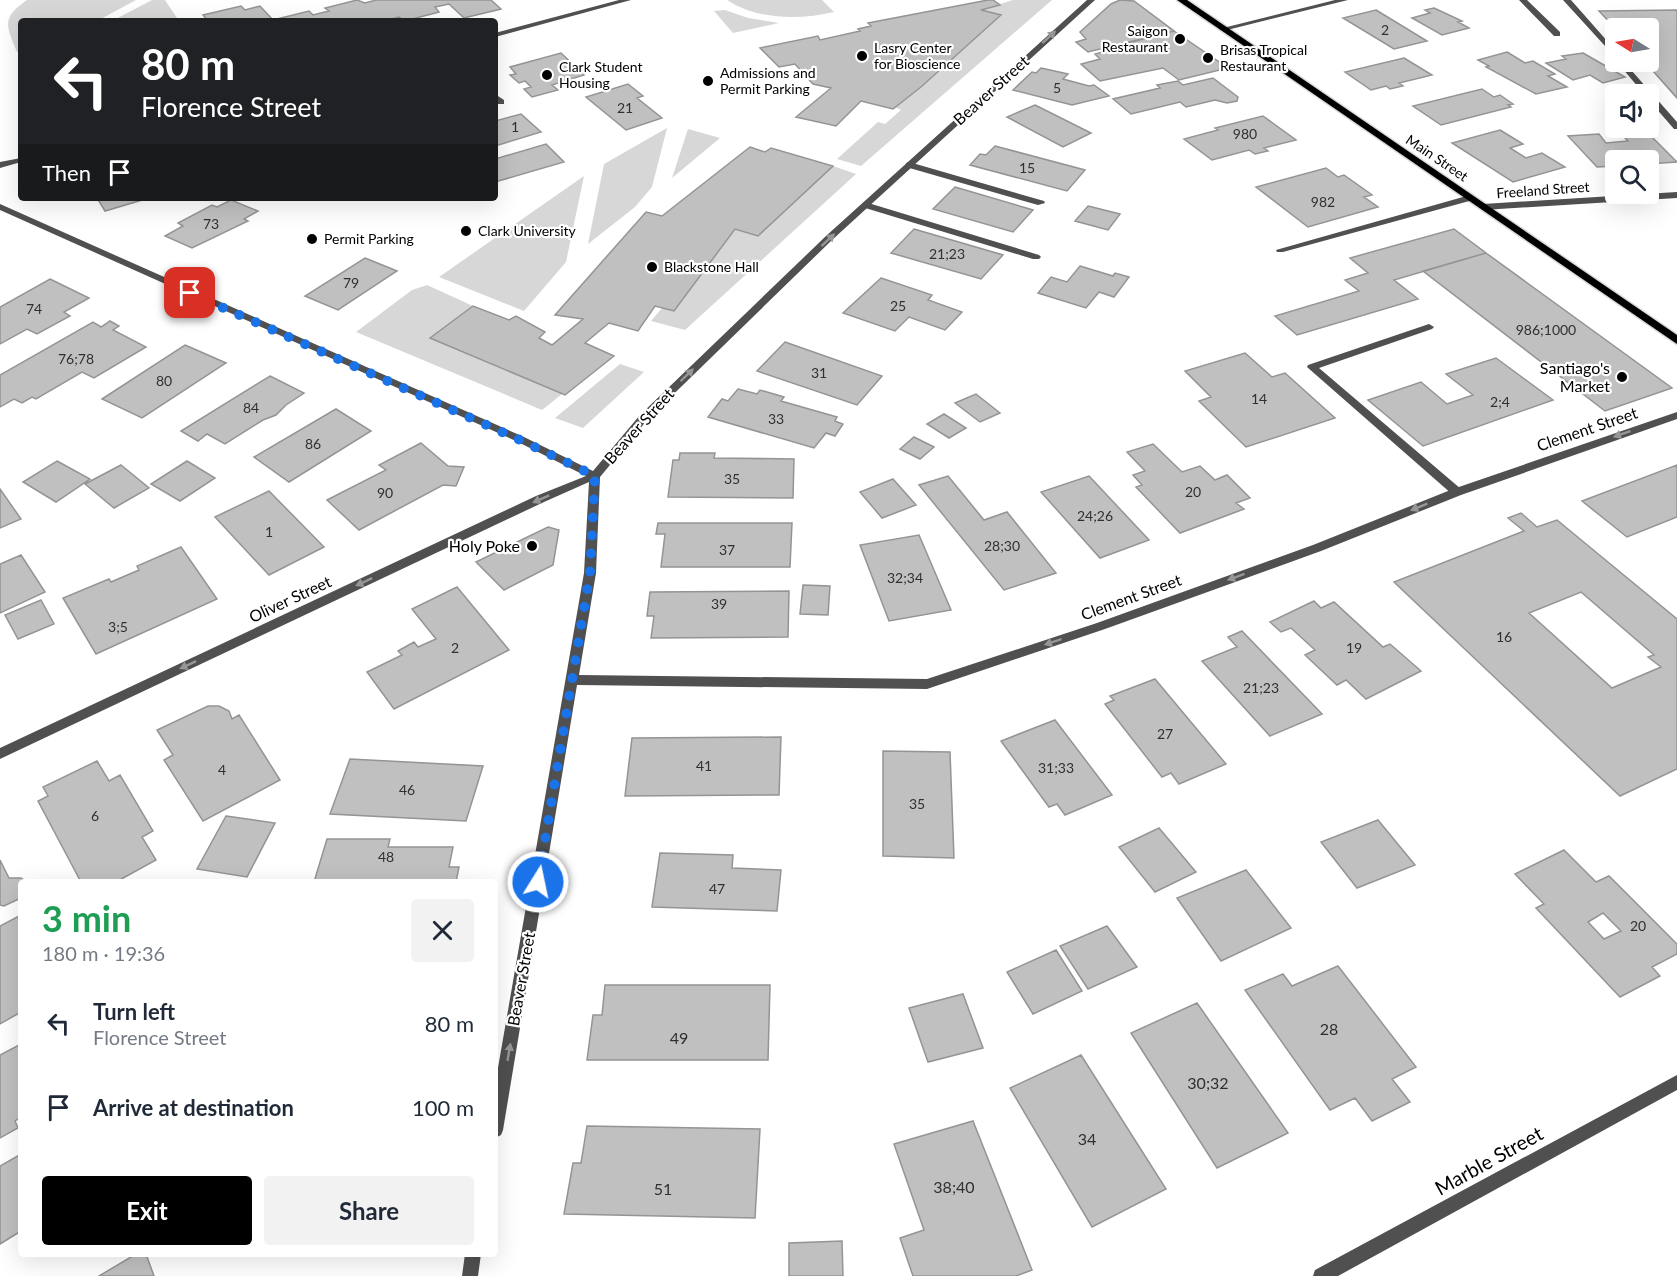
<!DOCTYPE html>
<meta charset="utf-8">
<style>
:root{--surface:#fff;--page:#f2f2f3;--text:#1f2937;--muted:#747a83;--accent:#000}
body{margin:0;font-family:Lato,sans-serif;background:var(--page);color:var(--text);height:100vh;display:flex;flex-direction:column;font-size:22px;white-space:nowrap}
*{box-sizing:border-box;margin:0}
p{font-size:20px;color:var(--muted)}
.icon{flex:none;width:33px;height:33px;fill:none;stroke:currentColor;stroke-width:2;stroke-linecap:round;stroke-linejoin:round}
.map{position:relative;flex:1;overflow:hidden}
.sheet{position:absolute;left:18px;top:879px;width:480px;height:378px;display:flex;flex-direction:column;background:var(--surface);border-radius:6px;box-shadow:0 6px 24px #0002}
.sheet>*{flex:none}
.guide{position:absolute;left:18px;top:18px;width:480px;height:183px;border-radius:6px;box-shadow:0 6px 24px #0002;background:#202124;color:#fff;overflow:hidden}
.needle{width:39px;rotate:281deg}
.tools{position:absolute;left:1605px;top:18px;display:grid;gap:12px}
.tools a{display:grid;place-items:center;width:54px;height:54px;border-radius:6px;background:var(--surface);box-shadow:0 6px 24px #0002;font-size:30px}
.pin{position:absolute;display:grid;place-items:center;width:51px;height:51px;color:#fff;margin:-26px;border-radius:12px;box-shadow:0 3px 9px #0006}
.me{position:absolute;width:66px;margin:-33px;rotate:10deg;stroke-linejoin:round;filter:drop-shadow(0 0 4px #0008)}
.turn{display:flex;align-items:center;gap:21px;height:126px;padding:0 24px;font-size:27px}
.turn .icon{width:78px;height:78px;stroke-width:2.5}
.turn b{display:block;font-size:42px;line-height:51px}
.then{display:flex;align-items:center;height:57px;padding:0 24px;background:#0003;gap:12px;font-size:22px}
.round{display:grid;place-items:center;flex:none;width:63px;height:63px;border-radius:6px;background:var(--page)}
.headline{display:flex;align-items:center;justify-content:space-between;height:102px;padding:0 24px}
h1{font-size:36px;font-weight:700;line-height:45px;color:#1e9e55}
.cta{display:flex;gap:12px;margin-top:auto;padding:12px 24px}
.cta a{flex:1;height:69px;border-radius:6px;background:var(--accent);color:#fff;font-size:24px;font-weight:700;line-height:69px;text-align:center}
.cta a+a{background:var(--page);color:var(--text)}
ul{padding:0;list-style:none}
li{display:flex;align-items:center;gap:18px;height:84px;padding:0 24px}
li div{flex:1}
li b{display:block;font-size:22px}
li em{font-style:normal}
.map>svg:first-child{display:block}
.green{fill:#d7d7d7}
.building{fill:#c0c0c0;stroke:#949494;stroke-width:1.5;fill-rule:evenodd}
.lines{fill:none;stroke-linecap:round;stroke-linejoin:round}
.primary-casing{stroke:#dbdbdb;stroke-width:3}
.service{fill:#505050;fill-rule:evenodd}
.minor{fill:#505050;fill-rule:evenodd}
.tertiary{fill:#505050;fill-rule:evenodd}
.primary{fill:#000;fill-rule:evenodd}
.oneway{fill:#969696}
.route{stroke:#1a73e8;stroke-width:10;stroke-dasharray:0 18}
.poi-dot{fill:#000;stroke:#fff;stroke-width:2}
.labels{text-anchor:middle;stroke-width:4.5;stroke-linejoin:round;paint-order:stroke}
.number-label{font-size:14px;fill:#303030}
.far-poi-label{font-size:14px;fill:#000;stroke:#fff;text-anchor:start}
.far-street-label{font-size:14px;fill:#000;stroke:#fff}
.street-label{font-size:16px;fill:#000;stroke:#fff}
.poi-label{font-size:16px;fill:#000;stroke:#fff;text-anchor:end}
.near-number-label{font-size:16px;fill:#303030}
.near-street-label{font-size:20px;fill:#000;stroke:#fff}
</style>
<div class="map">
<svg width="1677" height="1276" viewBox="0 0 1677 1276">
<rect width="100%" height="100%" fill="#fff"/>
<path class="green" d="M27 0H136L97 21H21V51L17 52C6 25 1 18 27 0Z
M152 0H165L179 21H112Z
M727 0H822L834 12C800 20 757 20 727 0Z
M1013 0H1052L861 166 837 159 878 122 885 124 901 110 895 107 922 87 1001 15 981 10Z
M725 10 748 18 779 23 733 33 714 11Z
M667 128 652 187 635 207 588 244 604 164Z
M688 129 720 138 672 178Z
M833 166 856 174 685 330 651 321 662 308 674 311 735 229 758 236Z
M584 176 566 262 524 311 439 277Z
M427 285 473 306 430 338 562 394 542 410 356 332 412 290Z
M620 364 644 372 583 428 555 418Z"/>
<path class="building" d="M357 0 365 3 376 0H491L501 9 464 18 449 4 435 7 439 12 405 21 399 17 383 21H208L203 15 241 6 245 10 260 6 273 20 309 11 313 15 329 11 325 8Z
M988 0H993L1000 5 981 10 1001 15 921 87 893 109 861 101 836 126 796 117 831 88 813 84 795 64 779 67 760 48 818 36 820 40 860 31 858 29 871 26 868 23Z
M1120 0 1134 1 1174 31 1088 52 1076 42 1086 39 1080 32 1111 4Z
M1434 8 1462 21 1458 22 1469 28 1442 35 1412 18 1430 13 1425 10Z
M1376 10 1427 41 1394 49 1343 18Z
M1677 10V98L1645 62H1648V28L1616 29 1599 11Z
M1174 31 1228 68 1179 80 1163 68 1100 81 1081 64 1100 59 1095 54 1109 50 1114 54 1135 49 1128 43Z
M1507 52 1525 63 1533 61 1555 74 1548 76 1567 87 1536 94 1486 67 1489 66 1478 60Z
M561 53 584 75 552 85 558 90 532 97 524 89 531 87 525 81 519 83 510 75 516 74 510 67Z
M1583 53 1625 77 1603 83 1590 75 1573 80 1546 63 1566 59 1562 56Z
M1404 58 1432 75 1399 83 1403 86 1390 89 1386 86 1371 90 1345 72Z
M1041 68 1068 74 1063 79 1089 86 1094 85 1109 96 1072 105 1013 90 1032 72 1036 73Z
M1213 78 1238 97 1237 101 1227 103 1215 100 1186 107 1180 102 1131 114 1113 99 1160 88 1157 85 1178 81 1183 85Z
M628 84 643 96 637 98 662 118 626 130 586 97Z
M1482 89 1494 97 1500 95 1513 104 1508 105 1511 107 1441 125 1413 106Z
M1035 105 1091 133 1063 147 1007 117Z
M521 114 541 132 495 146V121Z
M1263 116 1296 140 1264 148 1268 151 1255 154 1249 150 1212 160 1184 139 1218 130 1215 128Z
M1500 130 1523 144 1510 148 1526 158 1542 153 1565 167 1513 182 1452 143Z
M1648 133 1677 162 1648 164V160H1616V166L1597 167 1568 136 1599 134 1606 143 1628 141 1621 134Z
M546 144 564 162 495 182V159Z
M995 146 1085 170 1067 191 970 165 980 154 986 155Z
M750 147 765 152 771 148 833 166 758 236 735 229 674 311 655 306 638 331 609 323 585 343 614 356 565 395 430 338 473 306 509 320 516 316 545 332 539 338 552 345 583 319 555 315 646 212 662 216Z
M1326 168 1338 177 1344 175 1372 195 1364 197 1378 207 1308 227 1256 187Z
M955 187 1033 210 1013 232 933 209Z
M97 198H149L105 211Z
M231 200 258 211 244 219 248 221 192 248 165 236 183 226 178 223 212 205 217 207Z
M1088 206 1120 214 1108 230 1075 221Z
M914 229 1003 255 981 279 891 253Z
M1454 229 1486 253 1394 280 1418 299 1297 335 1275 316 1359 291 1345 280 1368 273 1350 258Z
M1486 253 1672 388 1605 411 1423 271Z
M365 258 397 271 338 310 305 296Z
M1080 266 1113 276 1115 273 1129 277 1114 297 1099 292 1086 308 1038 293 1051 277 1067 282Z
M881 278 932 295 928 300 962 312 945 330 909 317 895 331 843 313Z
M50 279 89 298 64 312 70 316 37 334 27 329 0 344V307Z
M110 321 119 326 113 330 146 347 94 378 82 372 36 399 32 397 22 403 14 399 0 407V375L93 322 101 327Z
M785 342 882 376 857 405 757 371Z
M185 345 226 363 142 418 102 399Z
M1245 353 1272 377 1285 373 1335 418 1246 447 1199 401 1211 397 1185 371Z
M1496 358 1553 400 1423 446 1368 400 1421 382 1447 404 1473 395 1446 374Z
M270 376 304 393 286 405 276 415 263 420 225 444 207 434 198 441 181 431Z
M738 389 757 394 760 390 784 397 781 401 837 417 835 421 843 424 835 436 826 433 814 448 708 417 722 399 728 401Z
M976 394 1000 413 980 422 955 403Z
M336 409 371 431 289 482 254 457Z
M944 414 966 428 949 438 927 424Z
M914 437 934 447 920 459 900 449Z
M421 443 448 466 464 467 456 486 443 485 359 530 327 500 386 470 379 465Z
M1153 444 1182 472 1200 466 1215 480 1227 475 1250 498 1236 503 1244 509 1180 533 1136 487 1142 485 1133 475 1145 471 1127 452Z
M680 453H715L714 458 794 459 793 498 668 497 673 460H679Z
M57 461 90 479 56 502 23 482Z
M187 461 215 478 180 501 151 484Z
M121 465 149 488 114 508 85 484Z
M1677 465V517L1627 537 1582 501Z
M948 476 984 520 1007 512 1056 573 1004 590 919 485Z
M1089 476 1149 540 1100 558 1041 492Z
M893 479 916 505 882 518 860 492Z
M0 489 21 519 0 528Z
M269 491 324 547 269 575 215 517Z
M1521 513 1537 527 1557 520 1677 619V769L1620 796 1394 582 1524 531 1508 518ZM1581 592 1654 655 1648 657 1661 667 1612 688 1529 613Z
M658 523H792L790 567H661L665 534H656Z
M548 527 559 530 553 565 504 590 476 562Z
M919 535 951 610 889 621 860 545Z
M181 547 217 599 96 654 63 598 109 579 111 582 139 570 137 566Z
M21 555 45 592 0 613V564Z
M803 585 830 586 828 615 800 614Z
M457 587 509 650 394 709 367 672 402 655 398 651 414 642 418 647 436 639 412 609Z
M789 591 788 637 651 638 654 616H647L650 592Z
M41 600 54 624 18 639 5 615Z
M1314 601 1321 608 1334 602 1383 647 1390 644 1421 671 1366 699 1346 680 1337 685 1305 655 1315 650 1291 628 1281 632 1270 622Z
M1242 631 1322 714 1270 736 1202 661 1237 647 1228 637Z
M1155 679 1226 764 1179 784 1171 773 1162 777 1105 704 1114 700 1110 696Z
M208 706H219L229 711 232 719 239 715 280 780 203 821 164 760 173 755 157 730Z
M1055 720 1112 795 1065 815 1057 804 1049 807 1001 741Z
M781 737 779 795 625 796 632 738Z
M883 751 950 752 954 858 883 856Z
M350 759 483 766 466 821 330 814Z
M97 761 109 781 120 775 153 831 142 837 156 860 116 882H81L38 801 48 796 43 787Z
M226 816 275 823 247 877 197 869Z
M1378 820 1415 865 1357 888 1321 842Z
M1159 828 1196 872 1155 892 1119 847Z
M327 839H390L388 847H453L449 867H459L456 882H314Z
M1564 850 1596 882 1609 876 1677 944V954L1652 967 1660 976 1620 997 1536 908 1544 904 1515 874ZM1603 913 1621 931 1604 939 1588 922Z
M660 853 733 855 732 868 781 870 777 911 652 907Z
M0 860 9 878H21L27 882H21V898L4 906 0 905Z
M1246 870 1291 928 1221 961 1177 898Z
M21 915V1012L0 1024V926Z
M1107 926 1137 967 1088 989 1060 946Z
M1056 950 1082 991 1033 1014 1007 972Z
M1338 966 1416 1067 1392 1079 1410 1102 1372 1121 1355 1098 1330 1110 1245 990 1283 974 1292 986Z
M605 985H770L768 1060H587L593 1015H602Z
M963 994 983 1048 928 1062 909 1008Z
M1197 1003 1288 1133 1217 1168 1131 1033Z
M21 1044V1117L15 1121 18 1128 0 1138V1055Z
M1081 1055 1166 1189 1092 1227 1010 1088Z
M973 1121 1032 1270 1016 1276H913L900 1238 924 1230 894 1144Z
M587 1126 760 1129 755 1218 564 1214 573 1163H581Z
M21 1154V1231L0 1244V1166Z
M842 1241 843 1276H789V1243Z
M136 1254H146L154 1276H99Z"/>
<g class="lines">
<defs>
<path id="primary" d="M1177 0H1187L1677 335V344Z"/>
</defs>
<use href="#primary" class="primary-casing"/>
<path class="service" d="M1519 0H1527L1560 32V36H1554Z
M1563 0H1571L1616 51V58Z
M1617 62H1624L1677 122V129H1674L1648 99V94H1644Z
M909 162 1044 201 1045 203 1038 205 906 167V163Z
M1470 195 1474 198 1473 200 1283 252H1277L1276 250Z
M865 202 1039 255 1041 257 1039 259H1033L862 207 861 205Z
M1429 324 1434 327 1432 329 1319 368 1461 489 1462 492 1461 495H1453L1307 367 1308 365Z"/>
<path class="minor" d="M1087 0H1095L832 240 648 419 600 477 596 573 579 675 927 679 1097 623 1313 545 1453 489 1677 412V419L1461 495 1321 551 1105 629 927 689 577 685 503 1130 501 1135 495 1138V1085L584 573 589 482 544 502 0 759V748L536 496 586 476 516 441 0 210V204L524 437 593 471 640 415 826 236Z
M1335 0H1348L1223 31 1219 29Z
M495 94 504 100V104H498L495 100Z
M1677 192V198L1483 210 1479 207 1483 204Z
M1677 1075V1090L1338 1276H1313L1315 1270Z
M465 1254H481L478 1276H462Z"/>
<path class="tertiary" d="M619 0H631L495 37V33Z
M21 158V162L0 168V162Z"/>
<use href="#primary" class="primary"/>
</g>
<defs><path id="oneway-solid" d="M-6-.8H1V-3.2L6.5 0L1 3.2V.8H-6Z" transform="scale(1.5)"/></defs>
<g class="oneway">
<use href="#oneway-solid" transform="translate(1049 37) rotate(-42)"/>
<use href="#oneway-solid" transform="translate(828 240) rotate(-43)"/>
<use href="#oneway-solid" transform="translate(687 375) rotate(-44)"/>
<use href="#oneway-solid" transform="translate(1622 434) rotate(161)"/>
<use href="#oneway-solid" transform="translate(541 499) rotate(156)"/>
<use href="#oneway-solid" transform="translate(1419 507) rotate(158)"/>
<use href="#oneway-solid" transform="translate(1236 577) rotate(160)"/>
<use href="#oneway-solid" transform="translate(364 582) rotate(155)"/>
<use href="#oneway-solid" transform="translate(1053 642) rotate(162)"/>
<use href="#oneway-solid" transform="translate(188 665) rotate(155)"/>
<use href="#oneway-solid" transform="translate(509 1052) rotate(-80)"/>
</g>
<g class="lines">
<path class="route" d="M190 293 520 440 595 476 590 573 538 882"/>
</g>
<g class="poi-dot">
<circle cx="1180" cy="39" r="6"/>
<circle cx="862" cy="56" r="6"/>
<circle cx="1208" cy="58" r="6"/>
<circle cx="547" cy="75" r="6"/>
<circle cx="708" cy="81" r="6"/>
<circle cx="466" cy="231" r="6"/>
<circle cx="312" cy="239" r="6"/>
<circle cx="652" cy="267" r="6"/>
<circle cx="1622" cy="377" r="6"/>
<circle cx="532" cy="546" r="6"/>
</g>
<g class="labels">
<g class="number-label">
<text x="1385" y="35">2</text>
<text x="1057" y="93">5</text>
<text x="625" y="113">21</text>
<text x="515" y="132">1</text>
<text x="1245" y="139">980</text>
<text x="1027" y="173">15</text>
<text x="1323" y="207">982</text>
<text x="211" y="229">73</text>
<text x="947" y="259">21;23</text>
<text x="351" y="288">79</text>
<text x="898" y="311">25</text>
<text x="34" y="314">74</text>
<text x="1546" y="335">986;1000</text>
<text x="76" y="364">76;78</text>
<text x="819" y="378">31</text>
<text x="164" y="386">80</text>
<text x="1259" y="404">14</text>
<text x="1500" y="407">2;4</text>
<text x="251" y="413">84</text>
<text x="776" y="424">33</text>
<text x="313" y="449">86</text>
<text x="732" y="484">35</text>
<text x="1193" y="497">20</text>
<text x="385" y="498">90</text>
<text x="1095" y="521">24;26</text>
<text x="269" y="537">1</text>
<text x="1002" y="551">28;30</text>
<text x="727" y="555">37</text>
<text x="905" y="583">32;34</text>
<text x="719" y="609">39</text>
<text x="118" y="632">3;5</text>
<text x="1504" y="642">16</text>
<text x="455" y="653">2</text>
<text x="1354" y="653">19</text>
<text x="1261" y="693">21;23</text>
<text x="1165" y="739">27</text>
<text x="704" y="771">41</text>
<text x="1056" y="773">31;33</text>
<text x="222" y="775">4</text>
<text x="407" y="795">46</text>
<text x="917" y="809">35</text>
<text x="95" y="821">6</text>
<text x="386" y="862">48</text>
<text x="717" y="894">47</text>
<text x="1638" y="931">20</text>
</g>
<g class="far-poi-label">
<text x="1168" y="36" text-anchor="end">Saigon<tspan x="1168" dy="16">Restaurant</tspan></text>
<text x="874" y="53">Lasry Center<tspan x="874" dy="16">for Bioscience</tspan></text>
<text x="1220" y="55">Brisas Tropical<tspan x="1220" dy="16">Restaurant</tspan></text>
<text x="559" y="72">Clark Student<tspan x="559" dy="16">Housing</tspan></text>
<text x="720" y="78">Admissions and<tspan x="720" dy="16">Permit Parking</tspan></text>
<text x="478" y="236">Clark University</text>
<text x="324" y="244">Permit Parking</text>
<text x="664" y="272">Blackstone Hall</text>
</g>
<g class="far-street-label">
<text transform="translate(1437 158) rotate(34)" y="5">Main Street</text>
<text transform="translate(1543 190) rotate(-4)" y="5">Freeland Street</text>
</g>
<g class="street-label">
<text transform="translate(991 90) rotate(-42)" y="6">Beaver Street</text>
<text transform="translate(639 426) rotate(-48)" y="6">Beaver Street</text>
<text transform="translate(1587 429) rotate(-19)" y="6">Clement Street</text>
<text transform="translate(1131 597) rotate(-20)" y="6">Clement Street</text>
<text transform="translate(290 599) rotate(-25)" y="6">Oliver Street</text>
<text transform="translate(521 979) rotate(-80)" y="6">Beaver Street</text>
</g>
<g class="poi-label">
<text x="1610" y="374">Santiago's<tspan x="1610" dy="18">Market</tspan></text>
<text x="520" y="552">Holy Poke</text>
</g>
<g class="near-number-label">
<text x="1329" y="1035">28</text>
<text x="679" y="1044">49</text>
<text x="1208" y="1089">30;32</text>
<text x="1087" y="1145">34</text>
<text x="954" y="1193">38;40</text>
<text x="663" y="1195">51</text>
</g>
<g class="near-street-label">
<text transform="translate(1489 1161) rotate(-29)" y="7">Marble Street</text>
</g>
</g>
</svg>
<div class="tools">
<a><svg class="needle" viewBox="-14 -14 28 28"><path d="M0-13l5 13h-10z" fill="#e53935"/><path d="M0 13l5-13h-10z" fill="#747a83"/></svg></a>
<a><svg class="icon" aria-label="sound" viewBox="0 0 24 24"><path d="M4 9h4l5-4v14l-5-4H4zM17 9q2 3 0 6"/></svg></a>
<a><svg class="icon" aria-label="search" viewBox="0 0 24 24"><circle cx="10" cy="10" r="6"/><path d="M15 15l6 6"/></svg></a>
</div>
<div class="pin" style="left:190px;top:293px;background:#d93025"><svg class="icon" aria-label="arrive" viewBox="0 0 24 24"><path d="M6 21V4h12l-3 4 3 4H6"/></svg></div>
<svg class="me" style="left:538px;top:882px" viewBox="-20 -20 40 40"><circle r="17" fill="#1a73e8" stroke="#fff" stroke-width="3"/><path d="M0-11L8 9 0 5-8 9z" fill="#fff"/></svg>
<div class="guide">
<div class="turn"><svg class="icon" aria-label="left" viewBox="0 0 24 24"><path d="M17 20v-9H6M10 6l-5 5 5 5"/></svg><div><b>80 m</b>Florence Street</div></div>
<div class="then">Then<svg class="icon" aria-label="arrive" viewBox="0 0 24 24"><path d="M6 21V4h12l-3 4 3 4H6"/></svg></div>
</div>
<section class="sheet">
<div class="headline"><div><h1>3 min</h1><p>180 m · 19:36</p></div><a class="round"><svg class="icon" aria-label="close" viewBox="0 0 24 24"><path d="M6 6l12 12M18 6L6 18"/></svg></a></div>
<ul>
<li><svg class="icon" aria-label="left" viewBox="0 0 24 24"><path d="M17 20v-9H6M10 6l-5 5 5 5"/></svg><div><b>Turn left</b><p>Florence Street</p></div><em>80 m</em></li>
<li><svg class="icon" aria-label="arrive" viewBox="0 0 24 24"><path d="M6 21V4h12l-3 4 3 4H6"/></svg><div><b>Arrive at destination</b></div><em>100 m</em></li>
</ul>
<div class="cta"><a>Exit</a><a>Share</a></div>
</section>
</div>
